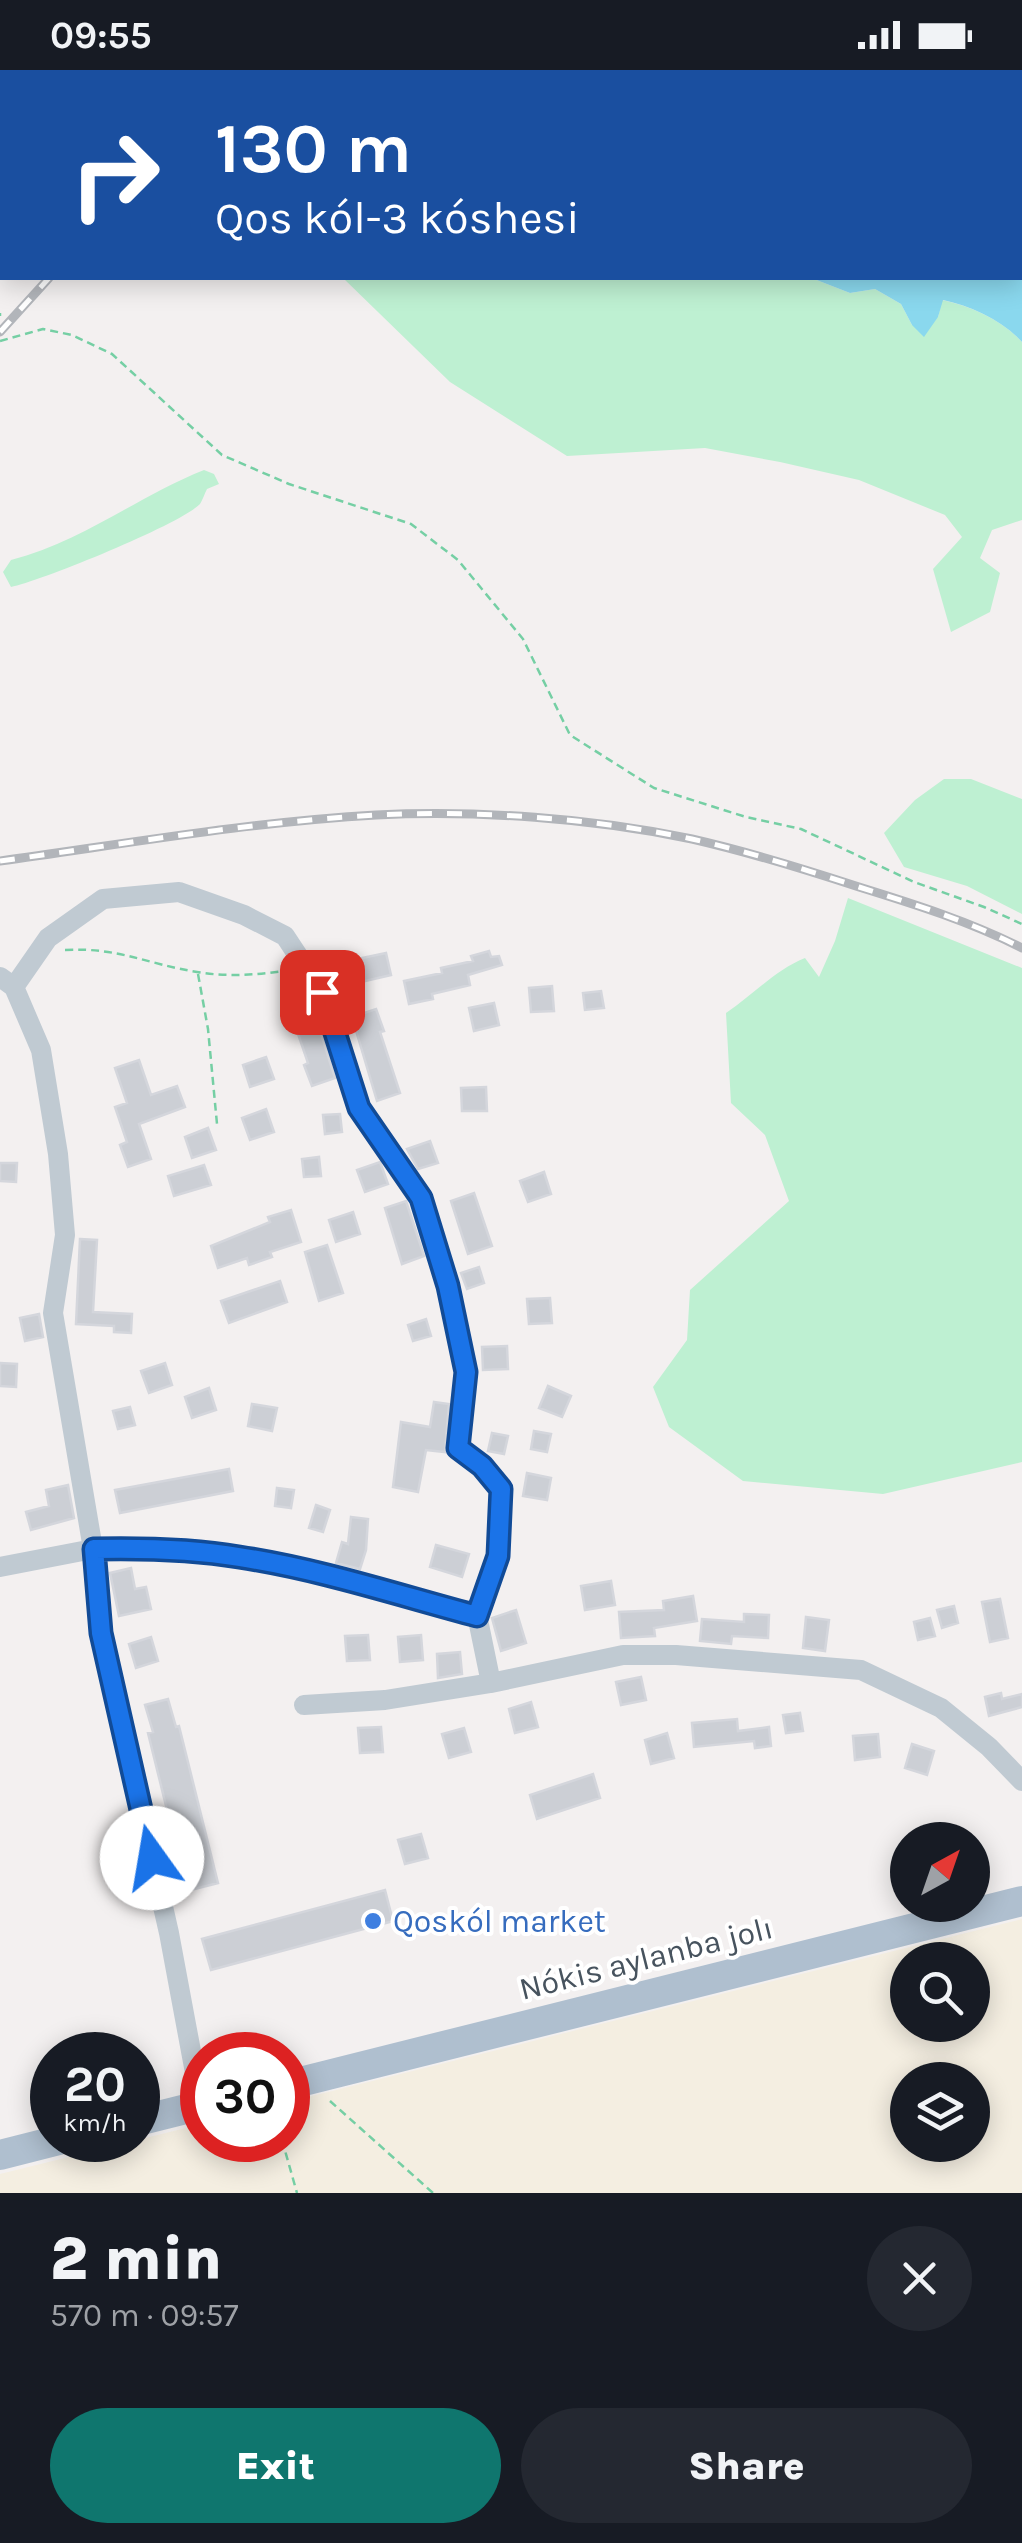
<!DOCTYPE html>
<meta charset="utf-8">
<style>
:root{--surface:#171b24;--page:#242831;--text:#f1f3f6;--muted:#9ea1a6;--accent:#0f766e}
body{margin:0;font-family:Karla,sans-serif;background:var(--page);color:var(--text);height:100vh;display:flex;flex-direction:column;font-size:38px;white-space:nowrap}
*{box-sizing:border-box;margin:0}
p{font-size:32px;color:var(--muted)}
.icon{flex:none;width:55px;height:55px;fill:none;stroke:currentColor;stroke-width:2;stroke-linecap:round;stroke-linejoin:round}
.map{position:relative;height:2123px;overflow:hidden}
.side{display:flex;flex-direction:column;background:var(--surface);flex:1}
.side>*{flex:none}
.banner{position:absolute;left:0px;top:0px;width:1022px;height:210px;box-shadow:0 5px 25px #0003;background:#1a4fa0;color:#fff;overflow:hidden}
.needle{width:65px;rotate:40deg}
.tools{position:absolute;left:890px;top:1752px;display:grid;gap:20px}
.tools a{display:grid;place-items:center;width:100px;height:100px;border-radius:50%;background:var(--surface);box-shadow:0 5px 25px #0003;font-size:50px}
.speed{position:absolute;left:30px;top:1962px;display:flex;gap:20px;font-size:50px;font-weight:700;text-align:center}
.speed>*{display:grid;place-content:center;width:130px;height:130px;border-radius:50%;background:var(--surface);box-shadow:0 5px 25px #0003;line-height:1}
.speed small{font-size:25px;font-weight:400}
.speed .limit{border:15px solid #d22;background:#fff;color:#111}
.pin{position:absolute;display:grid;place-items:center;width:85px;height:85px;color:#fff;margin:-42px;border-radius:20px;box-shadow:0 5px 15px #0006}
.me{position:absolute;width:110px;margin:-55px;rotate:347deg;stroke-linejoin:round;filter:drop-shadow(0 0 8px #0008)}
.turn{display:flex;align-items:center;gap:35px;height:210px;padding:0 50px;font-size:45px}
.turn .icon{width:130px;height:130px;stroke-width:2.5}
.turn b{display:block;font-size:70px;line-height:85px}
.round{display:grid;place-items:center;flex:none;width:105px;height:105px;border-radius:52px;background:var(--page)}
.summary{display:flex;align-items:center;justify-content:space-between;height:170px;padding:0 50px}
h1{font-size:60px;font-weight:800;line-height:75px}
.primary-button{display:flex;gap:20px;margin-top:auto;padding:20px 50px}
.primary-button a{flex:1;height:115px;border-radius:60px;background:var(--accent);color:#fff;font-size:40px;font-weight:800;line-height:115px;text-align:center}
.primary-button a+a{background:var(--page);color:var(--text)}
.status{display:flex;justify-content:space-between;align-items:center;height:70px;padding:0 50px;background:var(--surface);direction:ltr}
.status svg{height:28px;fill:currentColor}
.map>svg:first-child{display:block}
.green{fill:#bef0d2}
.sand{fill:#f4eee1;fill-rule:evenodd}
.water{fill:#8ad8ee}
.building{fill:#cccfd5;stroke:#d4d6dc;stroke-width:2.5}
.lines{fill:none;stroke-linecap:round;stroke-linejoin:round}
.path{stroke:#75cfa4;stroke-width:2.5;stroke-dasharray:8 5;stroke-linecap:butt}
.street{stroke:#c0cad2;stroke-width:20}
.primary{stroke:#afbfcf;stroke-width:30}
.rail-casing{stroke:#b2b5ba;stroke-width:9}
.rail{stroke:#fff;stroke-width:5;stroke-dasharray:15;stroke-linecap:butt}
.route-casing{stroke:#114b97;stroke-width:25}
.route{stroke:#1a73e8;stroke-width:18}
.shop-dot{fill:#3f7fe0;stroke:#fff;stroke-width:4}
.labels{text-anchor:middle;stroke-width:8;stroke-linejoin:round;paint-order:stroke}
.shop-label{font-size:32px;fill:#366cbe;stroke:#fff;text-anchor:start}
.street-label{font-size:32px;fill:#47535e;stroke:#fff}
</style>
<div class="status"><b>09:55</b><svg viewBox="0 0 49 12"><path d="M0 12V9h3v3zM5 12V6h3v6zM10 12V3h3v9zM15 12V0h3v12zM26 1h20v11H26zM47 4h2v5h-2z"/></svg></div>
<div class="map">
<svg width="1022" height="2123" viewBox="0 0 1022 2123">
<rect width="100%" height="100%" fill="#f3f0f0"/>
<path class="green" d="M0 0H164L2 2 0 136Z
M343 208H792L814 209 850 223 875 219 901 234 912 255 938 247 942 230C971 236 1002 250 1022 272V450L992 460 980 488 1000 503 990 542 951 562 933 499 962 467 945 445 859 410 780 392 705 378 567 386 450 312Z
M204 400 214 404 219 414 207 419C205 423 202 431 200 434 181 454 41 511 11 517L3 502 11 490C81 472 137 427 204 400Z
M944 709H971L1022 729V844L967 816 904 797 884 763 915 730Z
M848 828 1022 898V1392L883 1424 743 1411 669 1357 653 1317 687 1270 690 1220 789 1131 765 1065 731 1033 726 943C753 925 775 900 805 888L819 907 835 871Z"/>
<path class="sand" d="M1022 1849V2123H0V2104L202 2054V2070H288V2032ZM908 1890H972V1955H908ZM908 2010H972V2075H908Z"/>
<path class="water" d="M555 0H1022V272C1002 250 971 236 943 230L938 247 924 267 912 255 901 234 875 219 850 223 814 209 792 208H1020V2H552Z"/>
<path class="building" d="M489 881 491 887 499 886 502 895 468 905 470 915 432 924 433 929 409 934 404 911 442 903 441 898 473 891 471 886Z
M386 883 391 905 335 918 329 895Z
M552 916 554 941 531 942 529 918Z
M601 921 604 938 585 940 583 923Z
M494 933 499 955 474 961 469 938Z
M376 939 384 961 380 962 400 1023 377 1031 352 947Z
M316 948 335 1008 312 1016 304 995 308 993 295 955Z
M266 987 274 1009 250 1017 243 995Z
M139 990 151 1025 177 1016 185 1037 139 1054 151 1089 128 1097 120 1075 127 1072 115 1037 127 1033 115 998Z
M486 1017 487 1041H462L461 1018Z
M266 1039 274 1062 250 1070 242 1048Z
M340 1044 342 1062 325 1064 323 1045Z
M208 1058 216 1080 192 1088 185 1067Z
M430 1071 438 1093 418 1099 407 1079Z
M319 1087 321 1106 304 1107 302 1089Z
M380 1092 388 1114 365 1122 357 1100Z
M0 1093H17L16 1112 0 1111Z
M204 1095 211 1115 174 1126 168 1106Z
M544 1102 551 1124 528 1132 520 1111Z
M474 1123 492 1176 468 1184 451 1131Z
M406 1131 424 1186 402 1194 385 1138Z
M291 1140 301 1172 270 1182 272 1187 249 1195 247 1188 218 1198 211 1176 270 1152 268 1147Z
M353 1142 360 1164 336 1172 329 1150Z
M80 1169 97 1170 93 1242 132 1244 131 1263 114 1262V1256L76 1254Z
M327 1175 343 1223 319 1231 305 1182Z
M479 1197 484 1213 467 1219 461 1203Z
M280 1211 287 1232 229 1253 221 1231Z
M550 1228 552 1253 529 1254 527 1229Z
M39 1244 43 1267 25 1271 20 1248Z
M426 1249 431 1266 413 1271 408 1255Z
M507 1276 508 1299 483 1300 482 1277Z
M0 1293 17 1294 16 1317 0 1316Z
M165 1293 172 1315 149 1323 141 1301Z
M548 1316 571 1326 562 1347 539 1338Z
M209 1318 216 1340 192 1348 185 1327Z
M434 1332 449 1334 445 1382 426 1380 418 1422 393 1417 401 1352 430 1357Z
M252 1334 277 1338 272 1361 248 1356Z
M130 1337 135 1355 118 1359 113 1341Z
M534 1361 551 1364 547 1382 531 1379Z
M492 1363 508 1366 504 1384 488 1381Z
M229 1399 233 1421 120 1443 115 1420Z
M527 1403 551 1408 547 1430 523 1426Z
M68 1415 74 1448 31 1460 26 1442 49 1436 46 1420Z
M277 1418 294 1420 291 1438 275 1436Z
M316 1435 330 1440 323 1462 309 1458Z
M351 1447 368 1449 366 1480 360 1499 336 1493 342 1472 348 1474Z
M436 1475 469 1484 462 1507 430 1497Z
M131 1498 135 1519 146 1517 151 1539 119 1546 110 1503Z
M611 1511 615 1535 585 1540 581 1516Z
M693 1526 697 1551 654 1558 655 1566 621 1568 619 1542 664 1540 663 1531Z
M1000 1529 1008 1568 990 1572 982 1532Z
M954 1536 958 1553 942 1558 937 1540Z
M516 1540 526 1573 501 1581 492 1548Z
M744 1544 769 1545 768 1568 732 1566 731 1574 700 1571 702 1549 744 1552Z
M806 1547 829 1550 825 1581 803 1578Z
M930 1548 935 1566 918 1570 914 1552Z
M368 1565 370 1590 347 1591 345 1566Z
M421 1565 423 1590 400 1592 398 1567Z
M151 1567 158 1591 136 1598 129 1574Z
M460 1582 462 1604 438 1608 437 1584Z
M641 1607 646 1630 621 1635 616 1612Z
M1001 1623 1002 1629 1022 1624V1637L989 1646 985 1627Z
M168 1629 176 1657 179 1656 218 1813 187 1821 148 1663 153 1662 145 1635Z
M531 1632 538 1657 515 1663 509 1639Z
M800 1643 803 1661 786 1663 783 1645Z
M737 1649 738 1661 769 1657 771 1676 755 1678 754 1671 694 1677 692 1653Z
M381 1657 383 1682 360 1683 358 1658Z
M464 1658 471 1682 449 1688 442 1664Z
M667 1663 674 1688 651 1694 645 1670Z
M878 1664 880 1687 855 1690 853 1666Z
M912 1674 934 1681 927 1705 905 1698Z
M593 1704 600 1728 537 1749 530 1725Z
M421 1764 428 1788 405 1794 398 1770Z
M385 1820 393 1851 211 1900 202 1869Z"/>
<g class="lines">
<path class="path" d="M0 243V246
M0 271 43 259 72 265 112 284 222 385 289 414 411 454 458 490 523 569 570 665 654 718 746 747 801 759 914 812 984 837 1022 854
M65 880C118 877 147 894 197 902 226 907 255 905 284 901
M198 904 208 959 217 1054
M330 2031 433 2123
M282 2070 297 2123"/>
<path class="street" d="M0 907 14 917 41 980 58 1084 65 1165 53 1243 93 1479C141 1478 191 1480 239 1487 319 1499 398 1525 477 1545
M14 917 48 868 103 829 179 822 244 845 285 866 322 922 359 1037 421 1128 448 1216 467 1303 458 1378 482 1396 501 1419 498 1486 477 1545 491 1613
M0 1497 93 1479 101 1563 169 1863 201 2035
M304 1635 385 1630 491 1613 623 1585H676L861 1600 941 1638 989 1677 1022 1711"/>
<path class="primary" d="M288 2015 1022 1831
M138 2051 202 2035
M0 2085 59 2070"/>
<defs>
<path id="rail" d="M231 2 233 0
M0 262 49 208
M0 791C124 774 250 752 376 745 477 740 593 748 692 769 749 782 804 799 859 817 914 834 971 852 1022 878"/>
</defs>
<use href="#rail" class="rail-casing"/>
<use href="#rail" class="rail"/>
</g>
<g class="lines">
<defs>
<path id="route" d="M152 1788 101 1563 94 1479C141 1478 192 1479 239 1487 319 1499 398 1525 477 1546L498 1486 501 1419 482 1396 458 1378 466 1302 448 1216 421 1128 359 1038 322 922"/>
</defs>
<use href="#route" class="route-casing"/>
<use href="#route" class="route"/>
</g>
<circle class="shop-dot" cx="373" cy="1851" r="10"/>
<g class="labels">
<g class="shop-label">
<text x="393" y="1862">Qoskól market</text>
</g>
<g class="street-label">
<text transform="translate(646 1888) rotate(-14)" y="11">Nókis aylanba jolı</text>
</g>
</g>
</svg>
<div class="tools">
<a><svg class="needle" viewBox="-14 -14 28 28"><path d="M0-13l5 13h-10z" fill="#e53935"/><path d="M0 13l5-13h-10z" fill="#9ea1a6"/></svg></a>
<a><svg class="icon" aria-label="search" viewBox="0 0 24 24"><circle cx="10" cy="10" r="6"/><path d="M15 15l6 6"/></svg></a>
<a><svg class="icon" aria-label="layers" viewBox="0 0 24 24"><path d="M12 4l9 5-9 5-9-5zM3 14l9 5 9-5"/></svg></a>
</div>
<div class="speed"><div>20<small>km/h</small></div><div class="limit">30</div></div>
<div class="pin" style="left:322px;top:922px;background:#d93025"><svg class="icon" aria-label="arrive" viewBox="0 0 24 24"><path d="M6 21V4h12l-3 4 3 4H6"/></svg></div>
<svg class="me" style="left:152px;top:1788px" viewBox="-20 -20 40 40"><circle r="19" fill="#fff"/><path d="M0-13L10 11 0 6-10 11z" fill="#1a73e8"/></svg>
<div class="banner">
<div class="turn"><svg class="icon" aria-label="right" viewBox="0 0 24 24"><path d="M7 20v-9h11M14 6l5 5-5 5"/></svg><div><b>130 m</b>Qos kól-3 kóshesi</div></div>
</div>
</div>
<section class="side">
<div class="summary"><div><h1>2 min</h1><p>570 m · 09:57</p></div><a class="round"><svg class="icon" aria-label="close" viewBox="0 0 24 24"><path d="M6 6l12 12M18 6L6 18"/></svg></a></div>
<div class="primary-button"><a>Exit</a><a>Share</a></div>
</section>
